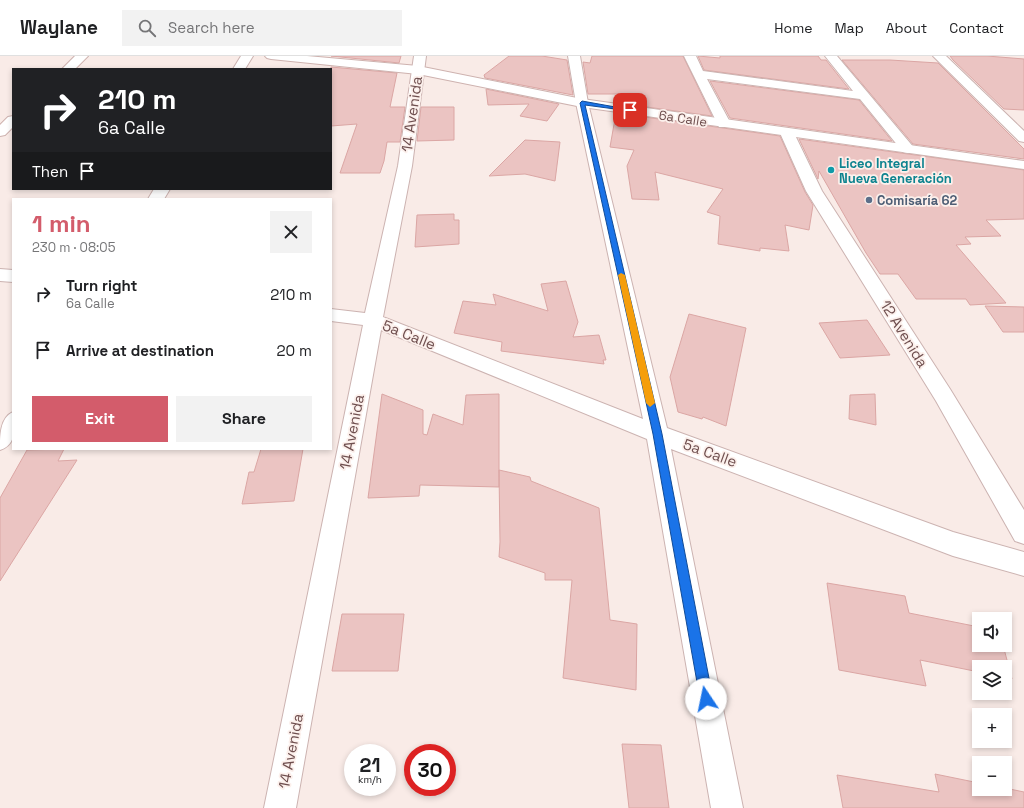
<!DOCTYPE html>
<meta charset="utf-8">
<style>
:root{--surface:#fff;--page:#f2f2f2;--text:#202124;--muted:#757577;--line:#e0e0e0;--accent:#d35c6b}
body{margin:0;font-family:"Space Grotesk",sans-serif;background:var(--page);color:var(--text);height:100vh;display:flex;flex-direction:column;font-size:15px;white-space:nowrap}
*{box-sizing:border-box;margin:0}
p{font-size:13px;color:var(--muted)}
.icon{flex:none;width:22px;height:22px;fill:none;stroke:currentColor;stroke-width:2;stroke-linecap:round;stroke-linejoin:round}
.map{position:relative;flex:1;overflow:hidden}
.details{position:absolute;left:12px;top:142px;width:320px;height:252px;display:flex;flex-direction:column;background:var(--surface);border-radius:0px;box-shadow:0 2px 6px #0003}
.details>*{flex:none}
.top-card{position:absolute;left:12px;top:12px;width:320px;height:122px;border-radius:0px;box-shadow:0 2px 6px #0003;background:#202124;color:#fff;overflow:hidden}
.controls{position:absolute;left:972px;top:556px;display:grid;gap:8px}
.controls a{display:grid;place-items:center;width:40px;height:40px;border-radius:0px;background:var(--surface);box-shadow:0 2px 6px #0003;font-size:20px}
.speed{position:absolute;left:344px;top:688px;display:flex;gap:8px;font-size:20px;font-weight:700;text-align:center}
.speed>*{display:grid;place-content:center;width:52px;height:52px;border-radius:50%;background:var(--surface);box-shadow:0 2px 6px #0003;line-height:1}
.speed small{font-size:10px;font-weight:400}
.speed .limit{border:6px solid #d22;background:#fff;color:#111}
.pin{position:absolute;display:grid;place-items:center;width:34px;height:34px;color:#fff;margin:-17px;border-radius:8px;box-shadow:0 2px 6px #0006}
.me{position:absolute;width:44px;margin:-22px;rotate:349deg;stroke-linejoin:round;filter:drop-shadow(0 0 3px #0008)}
.turn{display:flex;align-items:center;gap:14px;height:84px;padding:0 20px;font-size:18px}
.turn .icon{width:52px;height:52px;stroke-width:2.5}
.turn b{display:block;font-size:28px;line-height:34px}
.then{display:flex;align-items:center;height:38px;padding:0 20px;background:#0003;gap:8px;font-size:15px}
.round{display:grid;place-items:center;flex:none;width:42px;height:42px;border-radius:0px;background:var(--page)}
.summary{display:flex;align-items:center;justify-content:space-between;height:68px;padding:0 20px}
h1{font-size:24px;font-weight:700;line-height:30px;color:var(--accent)}
.button{display:flex;gap:8px;margin-top:auto;padding:8px 20px}
.button a{flex:1;height:46px;border-radius:0px;background:var(--accent);color:#fff;font-size:16px;font-weight:700;line-height:46px;text-align:center}
.button a+a{background:var(--page);color:var(--text)}
ul{padding:0;list-style:none}
li{display:flex;align-items:center;gap:12px;height:56px;padding:0 20px}
li div{flex:1}
li b{display:block;font-size:15px}
li em{font-style:normal}
header{display:flex;align-items:center;gap:24px;box-sizing:border-box;height:56px;padding:0 20px;background:var(--surface);border-bottom:1px solid var(--line)}
header strong{font-size:19px}
nav{display:flex;gap:22px;margin-inline-start:auto;font-size:14px}
.search{width:280px;height:36px;background:var(--page);display:flex;align-items:center;gap:10px;box-sizing:border-box;padding:0 14px;border-radius:0px;color:var(--muted);font-size:15px}
.map>svg:first-child{display:block}
.building{fill:#ebc4c2;stroke:#dba6a4}
.lines{fill:none;stroke-linecap:round;stroke-linejoin:round}
.street-casing{stroke:#ccb3b1;stroke-width:2}
.secondary-casing{stroke:#ceb2af;stroke-width:2}
.street{fill:#fff;fill-rule:evenodd}
.secondary{fill:#fff;fill-rule:evenodd}
.route{fill:#1a73e8;stroke:#114b97}
.slow{fill:#f59e0b}
.culture-dot{fill:#0f9aa8;stroke:#fcf0ec;stroke-width:1.5}
.service-dot{fill:#5c6f8a;stroke:#fcf0ec;stroke-width:1.5}
.labels{text-anchor:middle;stroke-width:3.5;stroke-linejoin:round;paint-order:stroke}
.far-street-label{font-size:13px;fill:#6f4f4f;stroke:#fcf0ec}
.far-culture-label{font-size:13px;font-weight:bold;fill:#0d838f;stroke:#fcf0ec;text-anchor:start}
.far-service-label{font-size:13px;font-weight:bold;fill:#4e5e75;stroke:#fcf0ec;text-anchor:start}
.street-label{font-size:15px;fill:#6f4f4f;stroke:#fcf0ec}
</style>
<header>
<strong>Waylane</strong>
<div class="search"><svg class="icon" aria-label="search" viewBox="0 0 24 24"><circle cx="10" cy="10" r="6"/><path d="M15 15l6 6"/></svg>Search here</div>
<nav><a>Home</a><a>Map</a><a>About</a><a>Contact</a></nav>
</header>
<div class="map">
<svg width="1024" height="752" viewBox="0 0 1024 752">
<rect width="100%" height="100%" fill="#f9ebe7"/>
<path class="building" d="M331 0H401L399 7Z
M509 0H542L567 4 573 39 485 22 484 19Z
M592 0H683L712 60 618 47 620 38H588L583 6 590 7Z
M698 0 720 2V0H818L821 4H826L849 33 704 14Z
M950 0H987L1024 3V54L1004 53 953 4Z
M842 4H890L938 7 1024 93V103L913 88Z
M331 11 397 17 390 51H405L400 86H387L384 105 380 117H340L357 68 331 70Z
M710 25 859 44 892 85 730 62Z
M486 33 559 48 547 65 520 60 529 48 488 49Z
M421 51H454V84L417 85Z
M616 57 780 80 805 136 813 149 809 174 785 169 789 195 760 192V195L718 188 720 160 707 156 723 133 655 116 659 144 632 143 627 110 634 94 610 91Z
M799 83 1024 114V163L986 164 1001 180 965 181 971 188 956 189 1006 247 970 249 966 243H916L898 218H880L866 197 819 115 818 123Z
M525 84 560 86 555 125 525 118 489 120Z
M454 158V164H459V188L415 191 417 159Z
M566 225 578 266 573 281 599 279 606 304H603L604 308 501 295 502 286 454 277 463 245 496 249 493 238 548 255 541 228Z
M985 250 1024 251V276H1003Z
M689 258 746 272 726 370 703 361 702 363 678 356 670 321Z
M867 264 890 299 840 302 819 267Z
M382 338 423 354V378L427 379 433 358 463 369 466 339 499 338V431L420 429 419 440 368 442Z
M875 338 876 369 849 363 850 339Z
M64 393 58 405 77 404 0 525V442L27 394Z
M261 393H303L294 445 242 448 249 416H254Z
M499 414 530 421 531 425 599 452 610 564 637 568 636 634 563 622 572 524H545V517L499 501 500 486Z
M827 527 905 540 909 557 979 571V589H1003L1012 623 1005 622V611H979V616L920 604 926 630 839 614Z
M342 558H404L398 615H332Z
M622 688 661 689 669 752H629Z
M935 718 979 727V733L1005 732 1024 736V752H843L837 719 939 736Z"/>
<g class="lines">
<defs>
<path id="street" d="M241 0H253L245 13H233Z
M414 0H426L412 110 383 261 643 363 576 47 568 0H580L588 47 667 372 953 476 1024 496V520L953 500 671 393 743 752H711L647 383 381 274 296 752H264L363 269 331 265V253L365 257 398 110Z
M684 0H696L703 15 853 35 825 0H837L915 93 913 96 908 97 903 96 860 43 707 23 731 68 729 71H719Z
M933 0H946L1024 75V86L1019 85Z
M787 73 792 74 794 77 822 135 950 333 1024 454V488L1015 485 936 345 806 135 780 77 782 74Z
M154 133H170L164 143H148Z
M0 213 13 214V226L0 225Z
M13 356C13 372 18 388 0 394 0 379 0 362 13 356Z"/>
<path id="secondary" d="M75 0H88L75 13H62Z
M265 0H307L418 10 582 43 1024 105V113L582 51 418 18 271 3 267 2Z
M13 60V71L5 79 0 80V69L8 61Z"/>
</defs>
<use href="#street" class="street-casing"/>
<use href="#secondary" class="secondary-casing"/>
<use href="#street" class="street"/>
<use href="#secondary" class="secondary"/>
</g>
<path class="route" d="M582 45 632 54 630 55 585 49 662 378 713 643 711 647 706 649 702 647 700 643 653 378 580 47Z"/>
<path class="slow" d="M621 217 625 219 655 347 650 351 646 347 618 219Z"/>
<circle class="culture-dot" cx="831" cy="114" r="4"/>
<circle class="service-dot" cx="869" cy="144" r="4"/>
<g class="labels">
<g class="far-street-label">
<text transform="translate(683 62) rotate(9)" y="5">6a Calle</text>
</g>
<g class="far-culture-label">
<text x="839" y="112">Liceo Integral<tspan x="839" dy="15">Nueva Generación</tspan></text>
</g>
<g class="far-service-label">
<text x="877" y="149">Comisaría 62</text>
</g>
<g class="street-label">
<text transform="translate(412 58) rotate(-82)" y="5">14 Avenida</text>
<text transform="translate(904 278) rotate(58)" y="5">12 Avenida</text>
<text transform="translate(409 279) rotate(22)" y="5">5a Calle</text>
<text transform="translate(352 376) rotate(-79)" y="5">14 Avenida</text>
<text transform="translate(710 397) rotate(20)" y="5">5a Calle</text>
<text transform="translate(291 695) rotate(-79)" y="5">14 Avenida</text>
</g>
</g>
</svg>
<div class="controls">
<a><svg class="icon" aria-label="sound" viewBox="0 0 24 24"><path d="M4 9h4l5-4v14l-5-4H4zM17 9q2 3 0 6"/></svg></a>
<a><svg class="icon" aria-label="layers" viewBox="0 0 24 24"><path d="M12 4l9 5-9 5-9-5zM3 14l9 5 9-5"/></svg></a>
<a>+</a>
<a>−</a>
</div>
<div class="speed"><div>21<small>km/h</small></div><div class="limit">30</div></div>
<div class="pin" style="left:630px;top:54px;background:#d93025"><svg class="icon" aria-label="arrive" viewBox="0 0 24 24"><path d="M6 21V4h12l-3 4 3 4H6"/></svg></div>
<svg class="me" style="left:706px;top:643px" viewBox="-20 -20 40 40"><circle r="19" fill="#fff"/><path d="M0-13L10 11 0 6-10 11z" fill="#1a73e8"/></svg>
<div class="top-card">
<div class="turn"><svg class="icon" aria-label="right" viewBox="0 0 24 24"><path d="M7 20v-9h11M14 6l5 5-5 5"/></svg><div><b>210 m</b>6a Calle</div></div>
<div class="then">Then<svg class="icon" aria-label="arrive" viewBox="0 0 24 24"><path d="M6 21V4h12l-3 4 3 4H6"/></svg></div>
</div>
<section class="details">
<div class="summary"><div><h1>1 min</h1><p>230 m · 08:05</p></div><a class="round"><svg class="icon" aria-label="close" viewBox="0 0 24 24"><path d="M6 6l12 12M18 6L6 18"/></svg></a></div>
<ul>
<li><svg class="icon" aria-label="right" viewBox="0 0 24 24"><path d="M7 20v-9h11M14 6l5 5-5 5"/></svg><div><b>Turn right</b><p>6a Calle</p></div><em>210 m</em></li>
<li><svg class="icon" aria-label="arrive" viewBox="0 0 24 24"><path d="M6 21V4h12l-3 4 3 4H6"/></svg><div><b>Arrive at destination</b></div><em>20 m</em></li>
</ul>
<div class="button"><a>Exit</a><a>Share</a></div>
</section>
</div>
